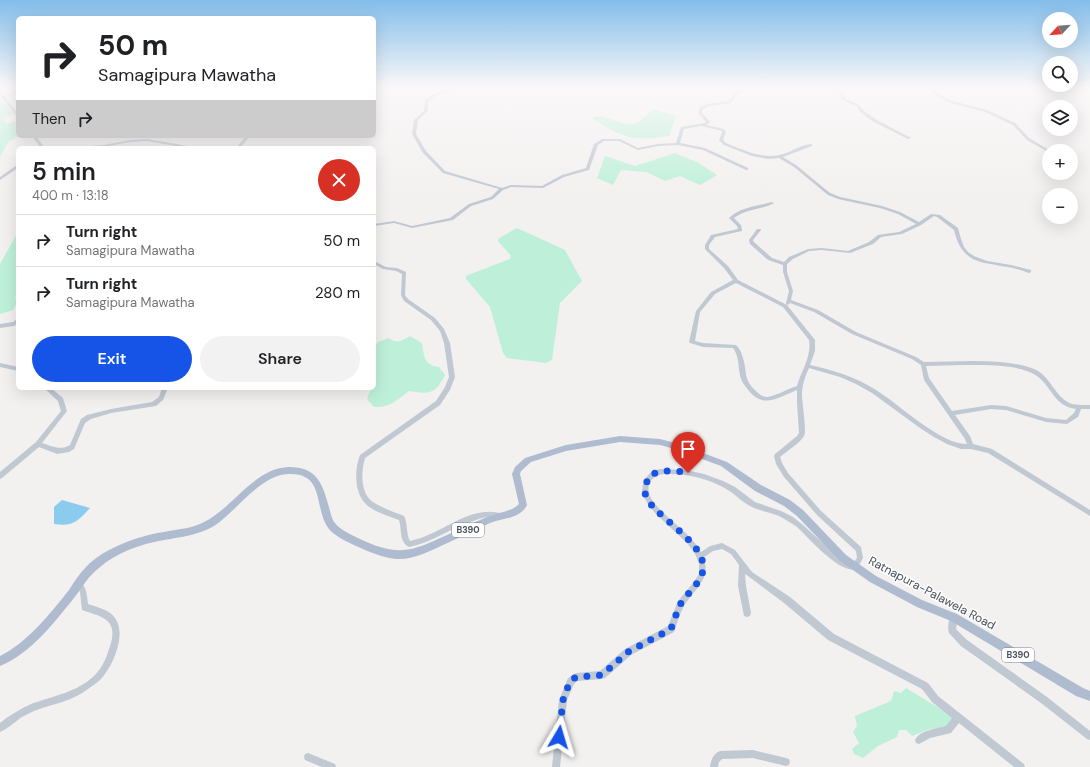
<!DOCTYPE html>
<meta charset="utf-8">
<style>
:root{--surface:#fff;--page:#f2f2f2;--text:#202124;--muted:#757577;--line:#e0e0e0;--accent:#1653e7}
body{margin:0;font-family:"DM Sans",sans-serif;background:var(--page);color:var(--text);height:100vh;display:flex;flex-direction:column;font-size:15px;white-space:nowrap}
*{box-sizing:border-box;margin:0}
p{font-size:13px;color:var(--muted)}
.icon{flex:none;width:22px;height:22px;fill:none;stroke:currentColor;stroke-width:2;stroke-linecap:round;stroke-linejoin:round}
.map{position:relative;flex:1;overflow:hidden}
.details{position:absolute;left:16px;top:146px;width:360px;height:244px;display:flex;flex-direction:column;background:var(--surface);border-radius:6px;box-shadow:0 4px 16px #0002}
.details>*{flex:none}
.top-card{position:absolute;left:16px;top:16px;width:360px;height:122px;border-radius:6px;box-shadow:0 4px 16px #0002;background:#fff;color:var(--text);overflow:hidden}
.needle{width:26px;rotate:244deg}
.tools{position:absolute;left:1042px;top:12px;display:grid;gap:8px}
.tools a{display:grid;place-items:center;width:36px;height:36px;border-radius:50%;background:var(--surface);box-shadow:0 4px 16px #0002;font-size:20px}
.pin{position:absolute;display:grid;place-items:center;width:34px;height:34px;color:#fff;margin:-41px -17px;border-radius:50% 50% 50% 0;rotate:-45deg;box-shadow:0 0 4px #0007}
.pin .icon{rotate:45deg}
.me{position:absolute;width:44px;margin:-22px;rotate:7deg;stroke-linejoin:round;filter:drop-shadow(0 0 3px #0008)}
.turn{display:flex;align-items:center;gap:14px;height:84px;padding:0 16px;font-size:18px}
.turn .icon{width:52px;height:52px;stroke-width:2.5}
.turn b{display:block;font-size:28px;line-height:34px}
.then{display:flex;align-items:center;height:38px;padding:0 16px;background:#0003;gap:8px;font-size:15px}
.round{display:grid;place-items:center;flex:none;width:42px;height:42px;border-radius:21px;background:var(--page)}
.headline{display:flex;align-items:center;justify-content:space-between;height:68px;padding:0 16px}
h1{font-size:24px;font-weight:600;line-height:30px}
.cta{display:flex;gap:8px;margin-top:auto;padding:8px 16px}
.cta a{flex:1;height:46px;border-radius:24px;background:var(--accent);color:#fff;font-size:16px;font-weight:600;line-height:46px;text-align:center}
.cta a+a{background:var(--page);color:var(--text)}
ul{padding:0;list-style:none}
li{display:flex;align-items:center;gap:12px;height:52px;padding:0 16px;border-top:1px solid var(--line)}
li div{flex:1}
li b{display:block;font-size:15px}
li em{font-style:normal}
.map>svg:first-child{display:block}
.green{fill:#bef0d9}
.water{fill:#8bcbee}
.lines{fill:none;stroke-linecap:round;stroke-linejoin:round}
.minor{fill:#c0c8d2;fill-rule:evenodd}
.major{fill:#afbbcf;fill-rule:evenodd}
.route{stroke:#1653e7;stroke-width:7;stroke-dasharray:0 12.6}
.labels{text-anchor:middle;stroke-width:3;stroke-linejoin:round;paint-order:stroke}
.shield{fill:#fff;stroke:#7e848e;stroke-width:1}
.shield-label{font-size:9px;font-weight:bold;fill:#47505e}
.near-street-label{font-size:12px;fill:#47505e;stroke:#fff}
</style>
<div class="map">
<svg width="1090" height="767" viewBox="0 0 1090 767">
<rect width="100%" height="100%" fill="#f3f0f0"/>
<path class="green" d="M0 101H2L13 114 2 118 7 124 18 120V136H20L9 141 0 157Z
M654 109 676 116 669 136C632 141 624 139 592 118 605 112 620 127 633 124 643 121 647 114 654 109Z
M675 153 699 163 717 175 700 185 680 176 665 181 646 172 621 170 613 185 597 178 605 156 635 166Z
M517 228 565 250 582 281 560 303 552 360 546 363 507 358 503 353 490 307 465 278 468 275 510 259 511 256 498 241 499 238Z
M18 232V294L15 297 17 303 13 310 0 314V264Z
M410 336 422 343C424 356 424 365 439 367L445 375C435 395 430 394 409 391 397 400 389 408 374 407L367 399 371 388H374V347L378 342 389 338C397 344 402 341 410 336Z
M906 688 954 717 946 727 930 729 912 736 906 730H899L897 737 878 746 863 758 854 754 852 749 859 743 853 732 857 726 855 716 891 701 894 691 901 693Z"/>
<path class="water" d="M62 500 90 508C78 521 73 527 54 524V507Z"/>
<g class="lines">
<path class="minor" d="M464 86H469L435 96 428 102V111L418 120 416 134 426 151 445 171 502 188 511 185 542 186 562 175 586 168 594 144 602 139H620L638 148 658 144 676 143 681 127 704 123 706 122 698 113 700 107 708 104 729 101C733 95 741 86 749 86L735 97 731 103 709 106 703 109 702 113 710 122 706 125 724 129 726 132 723 140 726 143C745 151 766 161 786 153 795 150 803 144 812 144V146L783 157 796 165 830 193 840 197 882 206 900 212 919 222 931 214 940 215 958 228 961 239 964 247 968 252 974 256 987 261 1011 265 1031 270V272L1029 273C1022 271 1015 268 1008 267 979 262 962 263 954 230L937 217 934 216 921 225 902 234 881 237 873 244 850 253 822 250 809 251 793 259 787 264V272L793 291 791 300 818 310 856 332 916 357 924 362C958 362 1002 357 1034 369 1051 376 1055 398 1072 404 1077 405 1084 405 1090 405V409H1081L1078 417 1067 424 1046 422 1006 410 991 409 955 415 970 436 973 444 992 449 1090 510V516L988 453 971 449H961L947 444 934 437 920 428 872 393 856 384 840 377 809 368C805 377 802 385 802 395 802 403 807 431 804 436 800 443 787 451 780 457L782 463 788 473 821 511 861 547 863 558 857 569C840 575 809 538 797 527 791 523 785 519 779 516 769 512 759 511 750 506 742 502 736 495 728 490 709 478 686 473 664 474 654 475 646 482 649 493 651 504 672 520 681 529 688 535 696 543 701 552L710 546 722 543 735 550 752 572 790 597 834 634 928 683 938 696 1024 764 1025 767H1014L959 723 951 733 930 738 919 744 916 743 915 740C920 730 936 729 946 726L952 718 932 702 922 689 828 640 784 603 748 576 745 574 746 586 751 613 750 616 747 617 744 616 738 586 739 565 731 554 722 549 713 551 703 558C713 579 692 591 683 608 679 615 677 624 674 632L631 655 605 678 602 679 577 681 574 684 567 700 560 767H552L559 700 568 678 576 673 600 671 625 649 668 626 678 601 693 583 699 574V563L695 554 688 544 657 515 649 506 644 497 642 491 643 484 645 479 650 473 659 469 686 470 704 474 723 481 735 487 755 502 781 511 793 517 803 525 835 554 843 559 849 563H853L857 558 856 551 817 515 784 477 776 464 774 456 775 454 797 436 799 433 797 403V390C779 397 764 409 749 391 745 386 741 381 740 375 738 365 739 356 733 348L703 347 690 343 689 342 696 311 711 292 733 280 724 268 705 249V245L711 235 738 229 737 226 729 218C740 207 758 206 772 202L774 203C761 210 746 209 734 218L741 225 742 230V231L715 237 709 245V249L728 266 738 280 787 305 815 340V351L810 365C833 370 856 377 876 390 899 404 941 445 967 444L965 439 924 380 921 365 912 359 852 334 814 312 790 303 788 305 786 304V303L789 291 783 272V265L768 260 750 244 749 240 757 229H761V230L753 240 754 242 772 258 784 262 789 257 808 249 822 248 848 251 869 242 878 235 899 232 916 224 898 214 880 208 838 199 828 195 794 167 779 158 768 159 752 156 724 145 719 140 722 132V131L701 126 684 129 680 143 705 148 748 168V170H746L703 150 678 145 658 146 638 150 619 141H604L598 145 589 170 564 177 543 188 511 187 503 190 493 199 471 206 453 220 412 228 394 223 374 226V224L394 221 412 226 450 218 469 204 491 197 499 189 443 173 423 153 412 134 414 120 424 111 425 101 433 94ZM736 283 783 307 809 340C812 357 801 371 797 386 787 389 778 395 768 397 763 397 760 395 757 392 742 379 748 371 742 355 741 351 739 348 736 345L703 343 695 341 700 312 715 294ZM964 365C984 365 1021 364 1037 376 1052 387 1054 406 1076 409L1074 413 1066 420 1046 418 1006 406 991 405 952 411 929 378 926 366Z
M766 86C783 86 800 90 816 87V86H820V88L811 90 768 87Z
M822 86C830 86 837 88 843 92L844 98 859 105 863 110 875 119 911 138 908 139 872 121 860 112 857 107 841 99 840 93 835 90Z
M923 86H927L949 100 987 110 1015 123 1029 138 1051 151 1048 152 1027 140 1013 125 985 112 947 102Z
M0 88 2 89 4 96 18 91V93L5 97 18 114V117H17L1 97 0 93Z
M32 136H36L45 148H41Z
M246 136H250L240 148H236Z
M147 139 194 147 196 148H187L147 141 130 142 104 147 70 148 72 147 104 145 130 140Z
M17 165H18V168L0 180V177Z
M374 261 386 267 397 268 406 272V273L405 295 408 299 435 318 444 329 450 343 455 377 450 390 440 405 365 458C361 472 360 493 373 502 382 508 394 512 404 516 408 524 406 534 410 541 416 539 422 538 428 535 452 525 476 505 503 514L504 516 503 518C499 519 495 518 491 517 486 517 480 518 476 520 452 527 434 542 409 547 399 542 402 530 399 520 389 516 377 513 368 506 354 495 354 470 360 455L436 401 445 387 449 377 444 343 440 331 431 320 404 301 401 295 402 274 396 271 383 269 374 264Z
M18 318V323L14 326 0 328V324L13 322Z
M0 363 18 367V371L0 367Z
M44 388H51L63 398 67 411 42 443C52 446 60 451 70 445L81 419 87 415 111 409 152 402 159 397 162 388H168L163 400 156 406 111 413 91 419 85 423 74 449 69 452 57 454 39 447 2 478 0 479V472L36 442 61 411 58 401Z
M79 581C87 586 87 596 88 604 97 607 110 610 115 618 127 634 113 667 100 680 97 683 92 686 88 689 73 701 52 704 34 711 29 714 22 716 18 720 12 724 7 729 0 732V723C10 715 20 709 31 704 53 696 78 692 95 675 103 667 107 656 110 646 119 619 102 617 82 610L80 592 76 584 77 582Z
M954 613 957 614 958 617 956 629 967 640 1047 697 1090 731V740L1087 739 1041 703 961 646 949 633C947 628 949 619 951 614Z
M753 750 786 758 789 759 790 762 789 765 786 766 753 758 722 759 719 762 718 767H710C711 760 713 754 720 751Z
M308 753 335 764 336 767H322L305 760 304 757 305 754Z"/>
<path class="major" d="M620 436 660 439 679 444 727 462 761 485 790 500 803 510 846 555 876 576 922 600 957 614 1083 688 1090 691V701L1076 696 951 621 917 607 870 582 840 561 797 516 784 506 755 491 721 466 678 450 660 445 620 442 566 451 531 462 521 471 520 474 527 505C520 519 503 518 490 523 474 530 459 538 443 545 428 552 413 560 396 559 386 558 375 554 365 550 354 545 342 540 333 533 311 515 329 472 288 474 260 475 237 511 214 526 199 535 181 537 164 540 141 544 117 552 99 568 88 576 82 588 74 598 53 624 31 653 0 666V656C28 642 50 614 69 590 74 582 79 574 86 567 104 548 138 536 164 532 177 529 192 529 204 522 233 508 254 468 289 467 315 467 322 481 328 504 330 510 331 517 334 522 340 530 350 534 358 538 403 560 415 549 458 530 468 525 479 520 490 516 500 512 511 512 519 504L512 474 515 467 525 458 566 445Z"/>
</g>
<linearGradient id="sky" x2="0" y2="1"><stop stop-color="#83bdea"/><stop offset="0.45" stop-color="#faf8f8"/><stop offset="1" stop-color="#faf8f8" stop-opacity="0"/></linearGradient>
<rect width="1090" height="193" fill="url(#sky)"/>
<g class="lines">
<path class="route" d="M559 737 563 700 570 681 576 677 602 675 628 652 671 629C674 621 677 611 681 603 688 593 701 582 703 570 707 540 646 513 645 492 645 488 647 482 648 477 659 469 675 470 688 473"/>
</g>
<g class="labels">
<g class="shield">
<rect x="452" y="523" width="32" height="14" rx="3"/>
<rect x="1002" y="648" width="32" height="14" rx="3"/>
</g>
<g class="shield-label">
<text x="468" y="533">B390</text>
<text x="1018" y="658">B390</text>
</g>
<g class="near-street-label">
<text transform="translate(932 593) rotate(28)" y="4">Ratnapura-Palawela Road</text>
</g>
</g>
</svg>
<div class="tools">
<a><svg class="needle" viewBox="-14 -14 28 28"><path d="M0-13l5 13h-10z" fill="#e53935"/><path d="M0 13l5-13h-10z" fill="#757577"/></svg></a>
<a><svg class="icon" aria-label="search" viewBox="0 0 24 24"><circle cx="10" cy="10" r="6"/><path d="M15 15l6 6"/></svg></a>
<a><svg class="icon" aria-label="layers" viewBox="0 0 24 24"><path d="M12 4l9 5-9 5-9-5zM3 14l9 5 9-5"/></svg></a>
<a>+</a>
<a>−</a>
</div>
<div class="pin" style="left:688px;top:473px;background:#d93025"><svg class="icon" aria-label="arrive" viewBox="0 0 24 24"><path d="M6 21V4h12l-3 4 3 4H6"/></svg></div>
<svg class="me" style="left:559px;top:737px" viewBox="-20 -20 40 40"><path d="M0-17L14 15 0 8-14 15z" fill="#1653e7" stroke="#fff" stroke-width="4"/></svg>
<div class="top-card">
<div class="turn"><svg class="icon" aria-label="right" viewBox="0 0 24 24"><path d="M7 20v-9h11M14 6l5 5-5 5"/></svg><div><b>50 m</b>Samagipura Mawatha</div></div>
<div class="then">Then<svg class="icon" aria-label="right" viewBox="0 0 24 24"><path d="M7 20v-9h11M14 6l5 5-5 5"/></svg></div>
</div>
<section class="details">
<div class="headline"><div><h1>5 min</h1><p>400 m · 13:18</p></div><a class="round" style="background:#d93025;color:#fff"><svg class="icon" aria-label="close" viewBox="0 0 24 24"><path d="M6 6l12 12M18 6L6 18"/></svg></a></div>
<ul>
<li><svg class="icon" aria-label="right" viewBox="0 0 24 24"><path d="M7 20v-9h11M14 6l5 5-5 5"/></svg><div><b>Turn right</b><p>Samagipura Mawatha</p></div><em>50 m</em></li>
<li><svg class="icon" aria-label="right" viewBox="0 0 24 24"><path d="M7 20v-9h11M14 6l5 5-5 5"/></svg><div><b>Turn right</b><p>Samagipura Mawatha</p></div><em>280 m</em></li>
</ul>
<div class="cta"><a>Exit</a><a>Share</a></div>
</section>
</div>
